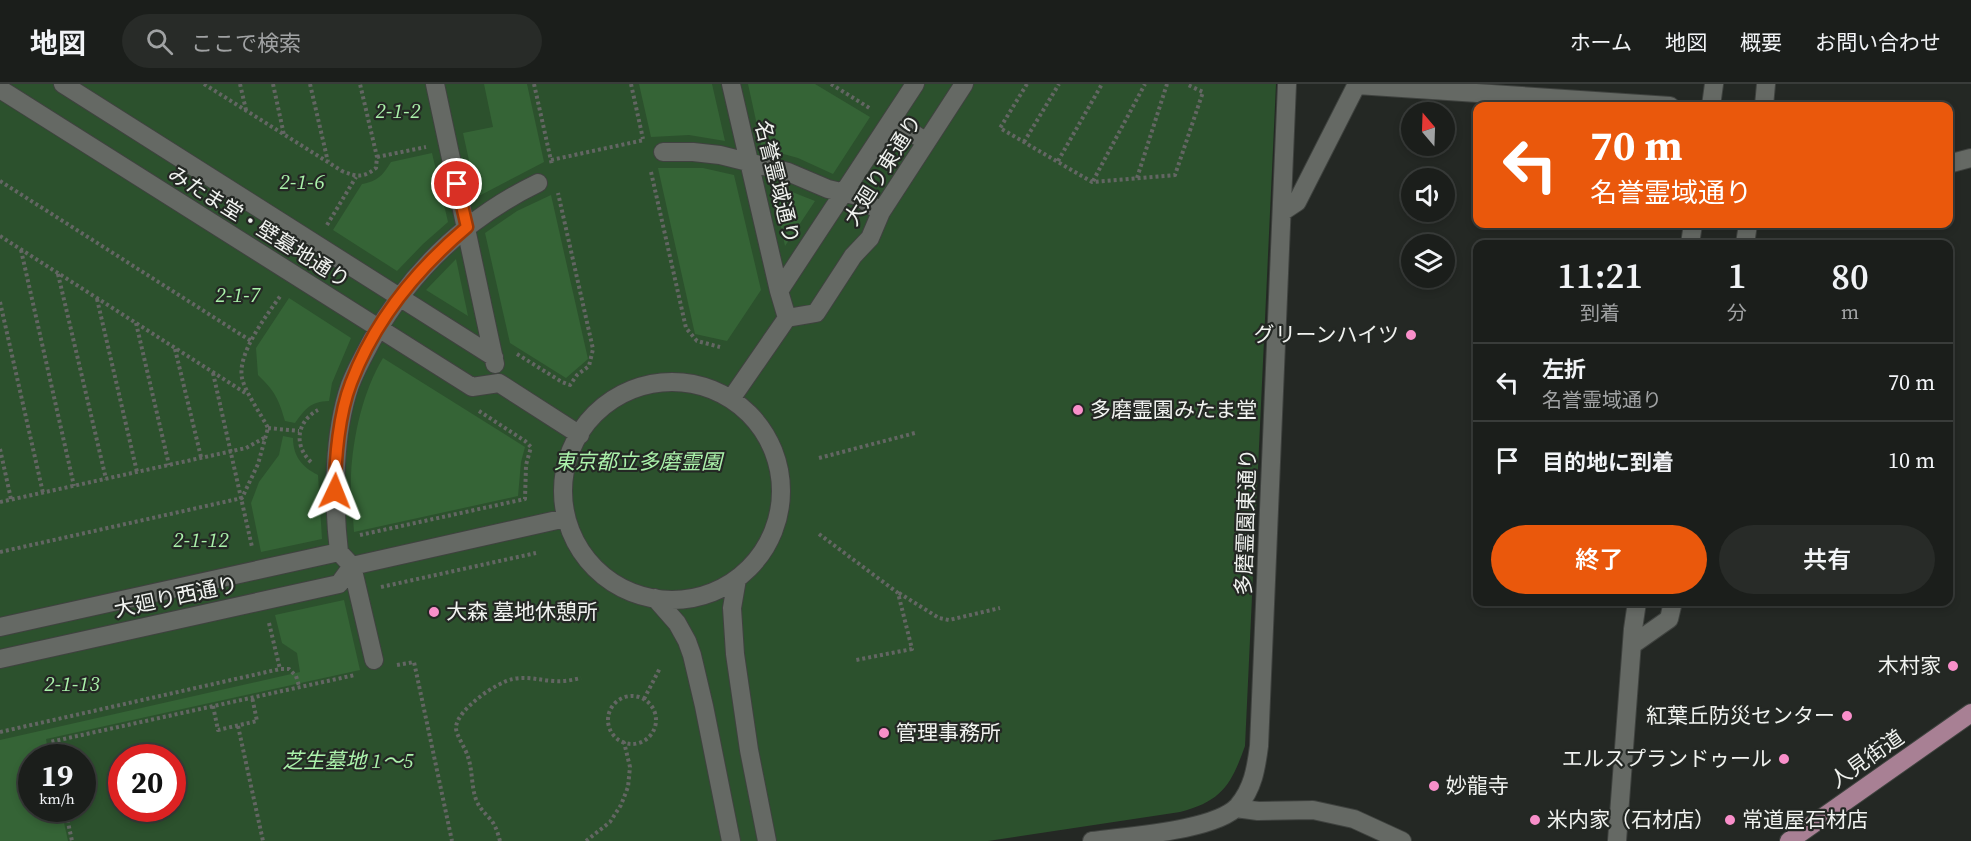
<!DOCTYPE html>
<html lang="ja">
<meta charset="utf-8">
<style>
:root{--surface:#1b1e1b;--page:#282b28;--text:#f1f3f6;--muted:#a0a2a3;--line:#393c3a;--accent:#ea580c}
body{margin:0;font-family:"Source Serif 4","Noto Sans JP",serif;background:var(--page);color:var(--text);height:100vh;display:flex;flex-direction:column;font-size:22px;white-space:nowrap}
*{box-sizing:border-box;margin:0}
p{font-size:20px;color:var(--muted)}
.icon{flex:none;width:33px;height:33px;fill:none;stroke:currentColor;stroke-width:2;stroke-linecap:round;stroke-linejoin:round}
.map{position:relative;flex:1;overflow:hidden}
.sheet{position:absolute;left:1473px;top:156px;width:480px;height:366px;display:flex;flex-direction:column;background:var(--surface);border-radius:12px;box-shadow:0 3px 9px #0003,0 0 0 2px var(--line)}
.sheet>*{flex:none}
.hud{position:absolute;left:1473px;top:18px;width:480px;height:126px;border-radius:12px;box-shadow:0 3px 9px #0003,0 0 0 2px var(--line);background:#ea580c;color:#fff;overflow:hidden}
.needle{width:39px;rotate:341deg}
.controls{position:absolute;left:1401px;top:18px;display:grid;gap:12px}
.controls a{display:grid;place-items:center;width:54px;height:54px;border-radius:50%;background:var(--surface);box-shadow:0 3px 9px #0003,0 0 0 2px var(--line);font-size:30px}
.speed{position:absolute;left:18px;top:660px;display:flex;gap:12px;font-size:30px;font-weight:700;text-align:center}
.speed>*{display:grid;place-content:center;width:78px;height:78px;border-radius:50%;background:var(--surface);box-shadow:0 3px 9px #0003,0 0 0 2px var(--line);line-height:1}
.speed small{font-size:15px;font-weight:400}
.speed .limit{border:9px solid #d22;background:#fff;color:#111}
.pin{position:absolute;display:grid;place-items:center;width:51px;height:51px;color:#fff;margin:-26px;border:3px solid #fff;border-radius:50%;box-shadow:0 2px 6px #0007}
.me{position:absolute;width:66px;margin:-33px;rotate:2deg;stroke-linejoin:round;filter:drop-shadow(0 0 4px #0008)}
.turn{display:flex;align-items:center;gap:21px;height:126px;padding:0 18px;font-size:27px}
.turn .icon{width:78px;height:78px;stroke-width:2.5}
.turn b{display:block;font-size:42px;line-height:51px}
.eta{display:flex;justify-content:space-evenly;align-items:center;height:102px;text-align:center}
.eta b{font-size:36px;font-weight:600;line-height:42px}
.primary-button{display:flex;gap:12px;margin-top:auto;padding:12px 18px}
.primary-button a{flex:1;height:69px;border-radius:36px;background:var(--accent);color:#fff;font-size:24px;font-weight:600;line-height:69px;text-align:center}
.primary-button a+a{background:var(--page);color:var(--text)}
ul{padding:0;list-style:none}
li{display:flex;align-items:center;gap:18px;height:78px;padding:0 18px;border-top:2px solid var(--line)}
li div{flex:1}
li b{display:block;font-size:22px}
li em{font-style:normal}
header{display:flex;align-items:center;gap:36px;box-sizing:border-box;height:84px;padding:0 30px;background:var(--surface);border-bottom:2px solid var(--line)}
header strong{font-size:28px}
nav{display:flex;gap:33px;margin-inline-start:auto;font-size:21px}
.search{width:420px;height:54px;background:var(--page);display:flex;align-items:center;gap:15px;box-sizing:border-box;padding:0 21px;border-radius:33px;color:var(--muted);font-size:22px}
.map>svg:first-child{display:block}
.green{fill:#2c512d;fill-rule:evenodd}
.forest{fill:#356436}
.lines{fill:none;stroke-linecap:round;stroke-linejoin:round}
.minor-casing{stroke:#3f423f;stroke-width:20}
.major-casing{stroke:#3f423f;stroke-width:20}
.path{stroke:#636663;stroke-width:4;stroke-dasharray:3 3;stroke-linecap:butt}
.minor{stroke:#656964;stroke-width:18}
.major{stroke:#a88094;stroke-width:18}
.route-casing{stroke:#983908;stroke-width:15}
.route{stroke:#ea580c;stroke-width:10}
.poi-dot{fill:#f98fca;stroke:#242824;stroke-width:2}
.labels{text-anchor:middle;stroke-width:4.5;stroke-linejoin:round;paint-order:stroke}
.park-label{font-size:21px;font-style:italic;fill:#abf2ab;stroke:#242824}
.street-label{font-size:21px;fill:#f0f2ef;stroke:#242824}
.poi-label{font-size:21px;fill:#f0f2ef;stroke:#242824;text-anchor:start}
</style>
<header>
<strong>地図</strong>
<div class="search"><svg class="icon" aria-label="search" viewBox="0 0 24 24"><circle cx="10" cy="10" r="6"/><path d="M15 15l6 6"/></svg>ここで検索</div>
<nav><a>ホーム</a><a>地図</a><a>概要</a><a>お問い合わせ</a></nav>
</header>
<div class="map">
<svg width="1971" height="757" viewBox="0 0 1971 757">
<rect width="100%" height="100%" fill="#242824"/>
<path class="green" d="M0 0H1276L1245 662C1231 701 1222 717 1180 728L988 757H0ZM32 674H82V724H32ZM122 674H172V724H122Z"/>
<path class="forest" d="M484 0H527L544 78 477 113 463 49 493 43Z
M639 0H712L725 57 689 51 651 53Z
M748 0H815L870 33 833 90 798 74 762 64Z
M432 69 448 138 423 160 397 187 333 146 362 100C378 97 383 91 391 78Z
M658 84H703L734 91 761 206 727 257 695 250Z
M772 100 815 117 785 162Z
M551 111 588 275 566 294 510 259 485 149 517 127Z
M456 175 468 232 426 206Z
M289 214 351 254 332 299 329 317C310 318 306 324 295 339L285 337C279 316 275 307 258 291L256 264Z
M383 274 525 363 521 378 518 412 354 448C353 429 350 410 351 391 353 352 363 307 383 274Z
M283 352 293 354C293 372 302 383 318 391L322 455 261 468 251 419 259 398 279 371Z
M344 516 360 586 46 655 49 673 32 674V724L61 725 68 757H0V656L300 588 297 569 282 559 275 531Z"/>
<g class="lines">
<defs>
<path id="minor" d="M63 0 494 273
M435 0 495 280
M731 0 779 207
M1357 1 1670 22
M0 5 472 303 499 299 580 351
M1711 22 1714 0
M1764 22 1766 0
M892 35 926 58
M663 68H693L720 71 788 88 828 105 858 112 881 128
M1948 80 1971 74
M1282 128 1297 118 1357 0
M1690 160 1693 140
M1745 160 1748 140
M787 234 779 207 915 0
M563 407a109 109 0 1 1 218 0a109 109 0 1 1-218 0Z
M731 315 787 234 816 229 853 172 870 154 881 128 964 0
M339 468C333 416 333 350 350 301 356 285 364 271 372 256 411 187 466 134 538 99
M737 495 732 524 735 570 749 666 767 757
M655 514 677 539 687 557 692 571 704 622 731 757
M0 543 339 468 352 482 374 576
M1632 561 1669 535 1673 518
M0 575 339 500 352 482 566 434
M1236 724 1258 727 1313 726 1354 735 1402 757
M1092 757C1126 752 1215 747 1238 722 1253 704 1256 685 1259 662L1287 0
M1617 757 1633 545 1637 518"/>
<path id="major" d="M1789 757 1971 629"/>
</defs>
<use href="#minor" class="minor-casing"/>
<use href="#major" class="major-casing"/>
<path class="path" d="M204 0 342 87C357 93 363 94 376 84L377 73 360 0
M240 0 246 26
M273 0 284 51
M310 0 328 78
M534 0 552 81
M631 0 643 55
M831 0 871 25
M1027 0 1000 44 1092 98 1175 91 1203 8 1186 0
M1024 58 1059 0
M377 73 426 63
M551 76 644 56
M1058 77 1102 0
M651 88 686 244 697 257 720 263
M1137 94 1167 0
M0 97 251 257
M1093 97 1145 0
M327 141 356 93
M0 152 247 310
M21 166 74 402
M58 190 106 395
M97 215 137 388
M0 218 43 409
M136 239 169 381
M175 265 201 373
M517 270 562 298 570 301 577 291 589 282 593 265 558 109
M213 289 252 463
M268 344 299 347
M0 365 11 415
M819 374 915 349
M311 378C293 361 297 337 318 326
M0 418 246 364 264 354
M819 450 898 509 912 565 856 576
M360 451 525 415 526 381 531 363 525 357 479 327
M0 468 242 414 258 380 268 344C261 330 245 308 242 294 237 269 267 231 281 211
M381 503 536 469
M899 509 939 534 949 536 1000 524
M269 539 280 585
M397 581 414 578 452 757
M608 636a24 24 0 1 1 48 0a24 24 0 1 1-48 0Z
M644 615 660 584
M213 622 218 646 257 637 252 613
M238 642 263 757
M0 648 280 585H289L296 592 299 602
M54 674 50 658 355 591
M65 724 72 757
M500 757C498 750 496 742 491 736 486 730 481 726 477 718 471 704 473 688 468 673 466 665 456 651 456 644 456 626 497 598 513 595 527 592 539 596 553 597 563 598 572 596 581 594
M586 757 610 738 621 721 628 703 630 683 624 658"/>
<use href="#minor" class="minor"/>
<use href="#major" class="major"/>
</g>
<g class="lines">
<defs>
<path id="route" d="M335 407C335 374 339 330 351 299 374 238 417 185 467 143L457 100"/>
</defs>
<use href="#route" class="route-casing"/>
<use href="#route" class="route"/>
</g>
<g class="poi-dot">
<circle cx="1411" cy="251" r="6"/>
<circle cx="1078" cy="326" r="6"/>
<circle cx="434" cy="528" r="6"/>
<circle cx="1953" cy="582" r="6"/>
<circle cx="1847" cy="632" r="6"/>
<circle cx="884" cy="649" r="6"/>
<circle cx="1784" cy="675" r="6"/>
<circle cx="1434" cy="702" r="6"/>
<circle cx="1535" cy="736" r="6"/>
<circle cx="1730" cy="736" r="6"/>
</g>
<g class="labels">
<g class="park-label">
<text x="398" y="34">2-1-2</text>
<text x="302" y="105">2-1-6</text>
<text x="238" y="218">2-1-7</text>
<text x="638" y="385">東京都立多磨霊園</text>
<text x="201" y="463">2-1-12</text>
<text x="72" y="607">2-1-13</text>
<text x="348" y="684">芝生墓地 1～5</text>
</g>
<g class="street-label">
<text transform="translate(883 86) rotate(-58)" y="7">大廻り東通り</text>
<text transform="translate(777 98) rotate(76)" y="7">名誉霊域通り</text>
<text transform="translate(259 143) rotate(32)" y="7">みたま堂・壁墓地通り</text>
<text transform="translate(1246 438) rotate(-88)" y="7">多磨霊園東通り</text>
<text transform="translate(176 513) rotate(-12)" y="7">大廻り西通り</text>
<text transform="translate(1867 675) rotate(-35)" y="7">人見街道</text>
</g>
<g class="poi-label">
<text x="1399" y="258" text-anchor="end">グリーンハイツ</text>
<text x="1090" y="333">多磨霊園みたま堂</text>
<text x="446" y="535">大森 墓地休憩所</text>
<text x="1941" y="589" text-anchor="end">木村家</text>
<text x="1835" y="639" text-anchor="end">紅葉丘防災センター</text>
<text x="896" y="656">管理事務所</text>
<text x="1772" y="682" text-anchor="end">エルスプランドゥール</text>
<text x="1446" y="709">妙龍寺</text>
<text x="1547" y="743">米内家（石材店）</text>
<text x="1742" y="743">常道屋石材店</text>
</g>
</g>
</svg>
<div class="controls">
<a><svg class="needle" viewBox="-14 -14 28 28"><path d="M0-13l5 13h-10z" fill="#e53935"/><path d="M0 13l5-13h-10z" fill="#a0a2a3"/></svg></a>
<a><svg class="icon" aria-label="sound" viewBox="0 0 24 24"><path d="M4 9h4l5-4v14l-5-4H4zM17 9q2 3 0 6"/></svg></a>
<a><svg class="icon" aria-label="layers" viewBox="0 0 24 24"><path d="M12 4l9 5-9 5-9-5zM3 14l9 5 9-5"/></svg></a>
</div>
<div class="speed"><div>19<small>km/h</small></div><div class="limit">20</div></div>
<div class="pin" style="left:457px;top:100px;background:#d93025"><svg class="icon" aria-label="arrive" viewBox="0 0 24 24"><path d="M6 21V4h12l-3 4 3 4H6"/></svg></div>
<svg class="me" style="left:335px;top:407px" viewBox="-20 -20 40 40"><path d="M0-17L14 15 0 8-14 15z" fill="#ea580c" stroke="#fff" stroke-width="4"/></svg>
<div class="hud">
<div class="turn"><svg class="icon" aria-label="left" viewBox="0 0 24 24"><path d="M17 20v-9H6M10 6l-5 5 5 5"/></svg><div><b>70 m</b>名誉霊域通り</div></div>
</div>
<section class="sheet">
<div class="eta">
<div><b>11:21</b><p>到着</p></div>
<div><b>1</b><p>分</p></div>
<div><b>80</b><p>m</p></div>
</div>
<ul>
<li><svg class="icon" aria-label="left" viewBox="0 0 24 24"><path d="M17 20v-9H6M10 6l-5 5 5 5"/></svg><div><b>左折</b><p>名誉霊域通り</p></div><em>70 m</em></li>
<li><svg class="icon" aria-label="arrive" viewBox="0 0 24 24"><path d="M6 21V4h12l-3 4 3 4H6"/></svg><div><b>目的地に到着</b></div><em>10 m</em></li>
</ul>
<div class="primary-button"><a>終了</a><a>共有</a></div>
</section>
</div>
